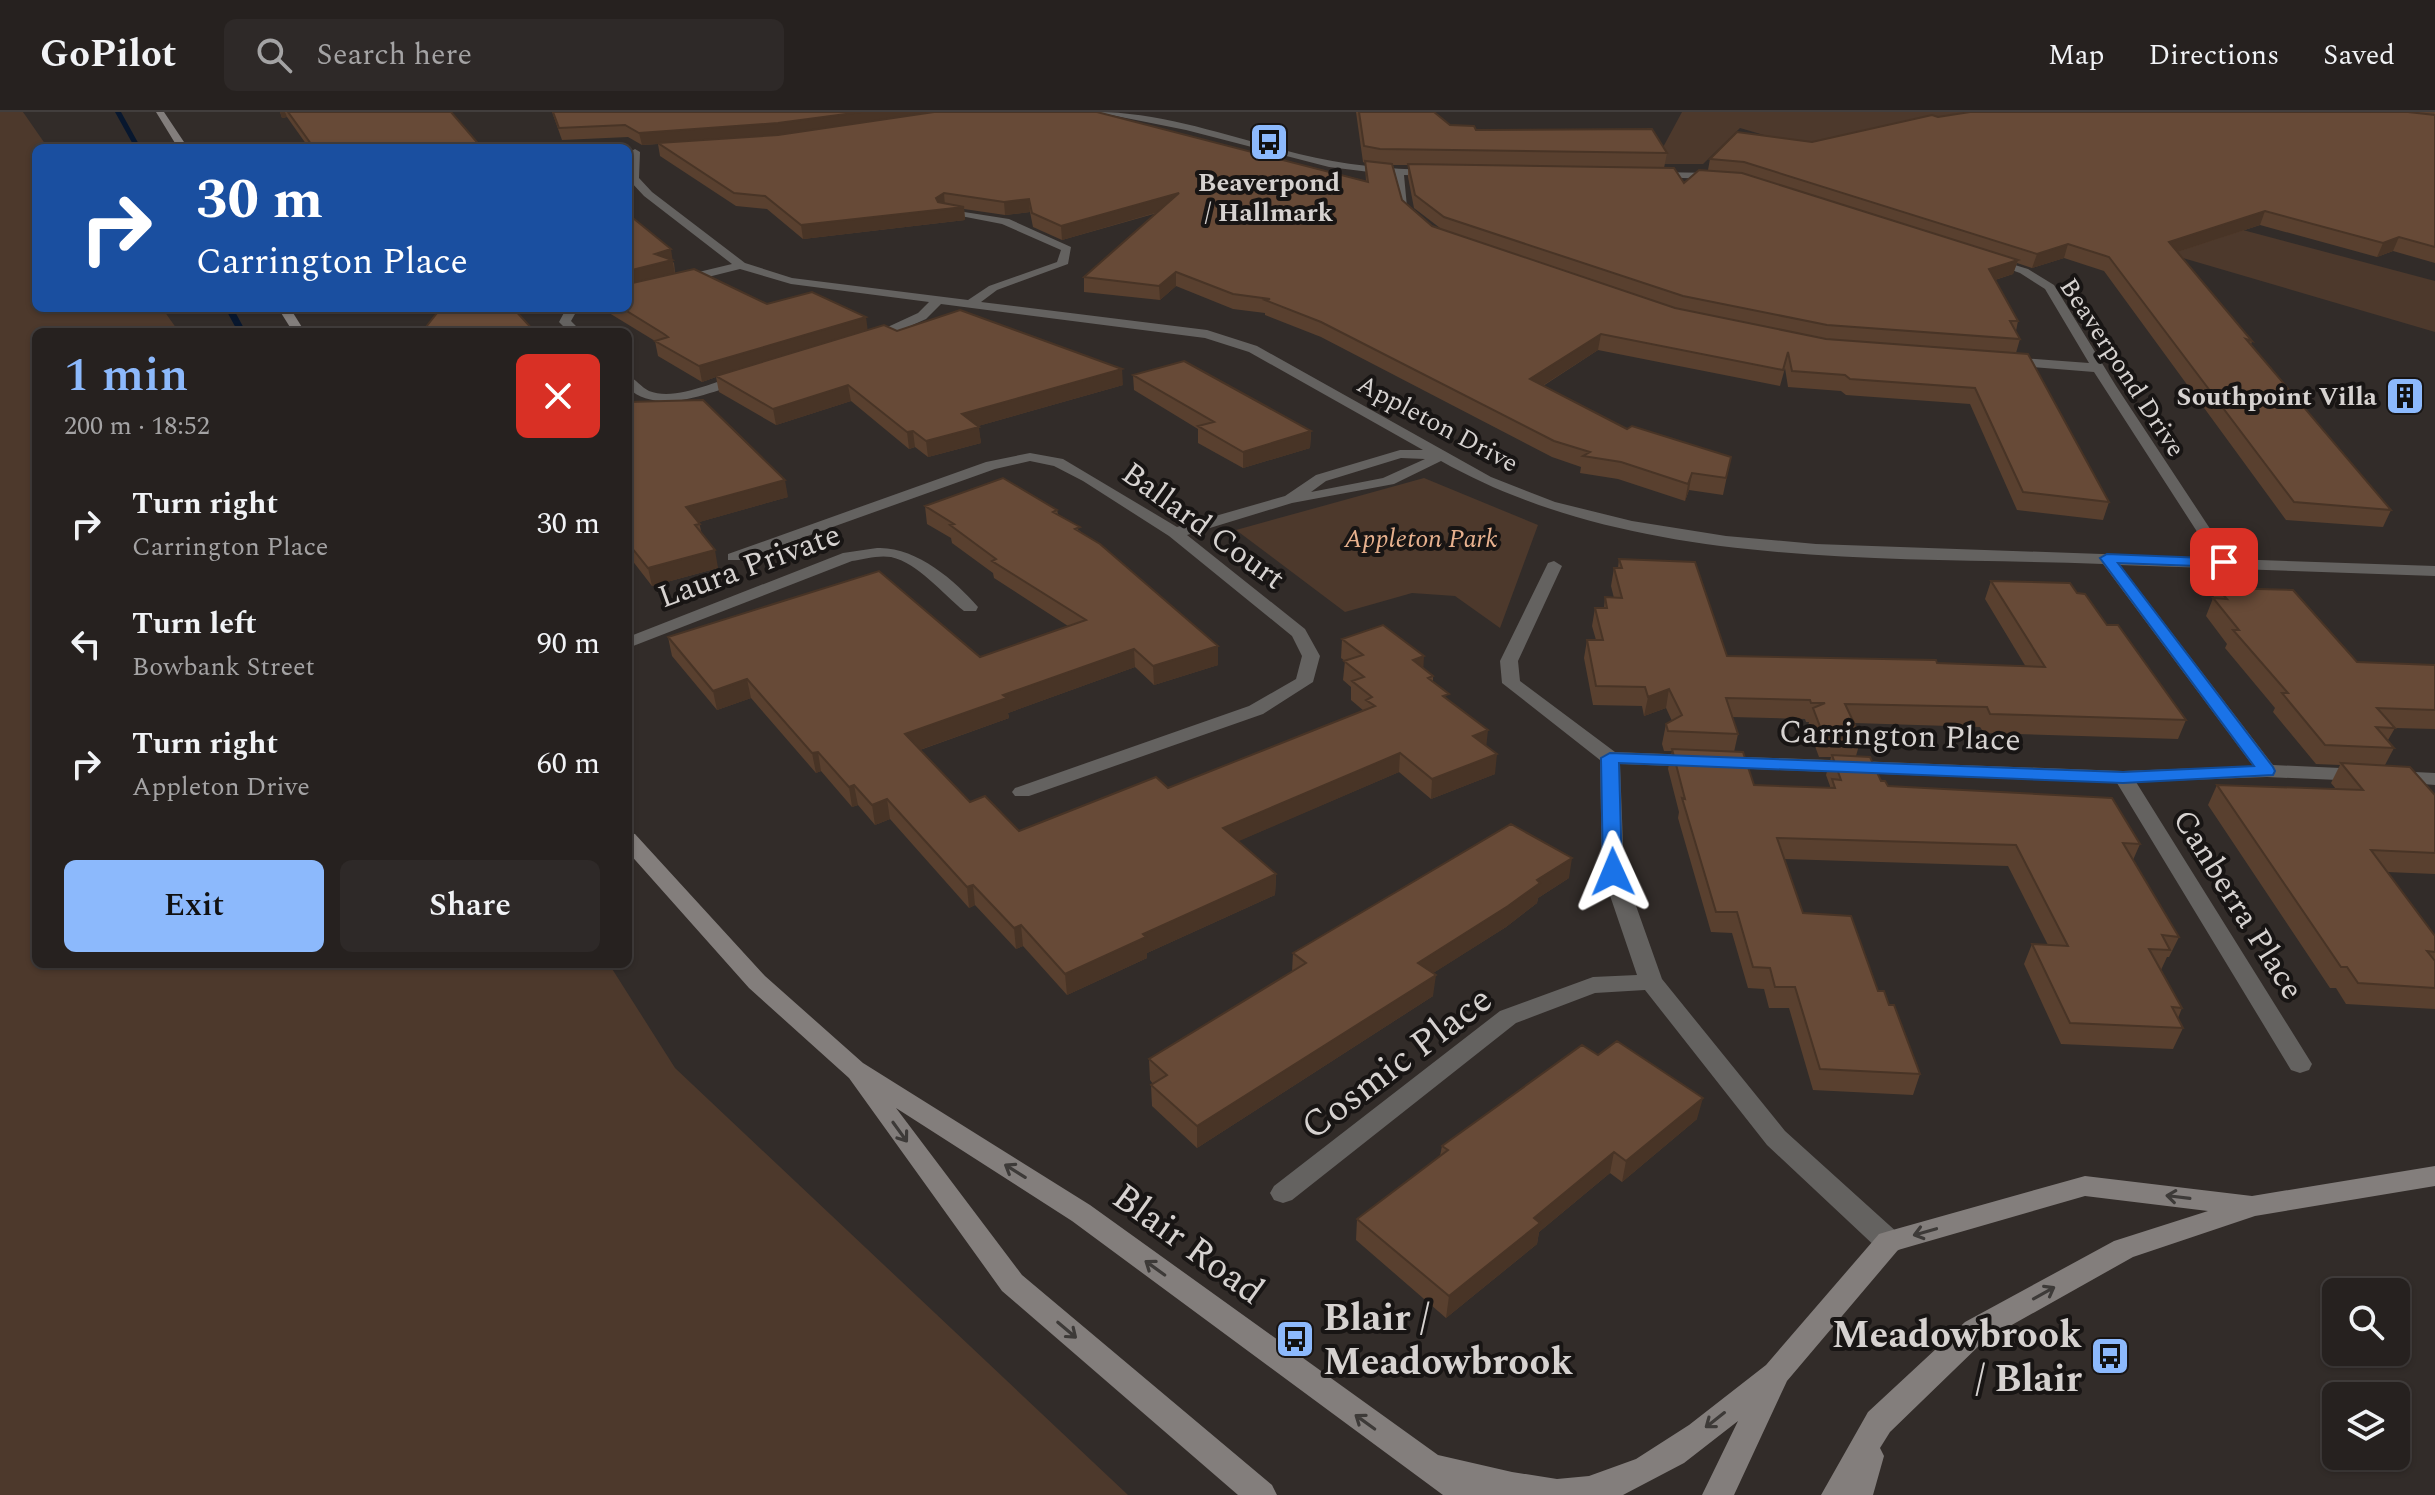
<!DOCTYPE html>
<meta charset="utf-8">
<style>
:root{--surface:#26211f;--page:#2e2928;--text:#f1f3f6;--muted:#a4a3a4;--line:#423e3d;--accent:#8cb9fc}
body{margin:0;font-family:Spectral,serif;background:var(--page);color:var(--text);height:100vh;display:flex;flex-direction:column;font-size:30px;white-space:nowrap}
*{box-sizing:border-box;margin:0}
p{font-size:26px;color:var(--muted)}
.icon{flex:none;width:44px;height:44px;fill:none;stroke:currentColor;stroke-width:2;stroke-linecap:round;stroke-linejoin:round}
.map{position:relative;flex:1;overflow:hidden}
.sheet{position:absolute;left:32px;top:216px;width:600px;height:640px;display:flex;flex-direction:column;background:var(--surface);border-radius:12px;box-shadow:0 2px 6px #0004,0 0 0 2px var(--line)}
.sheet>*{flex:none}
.guide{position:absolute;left:32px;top:32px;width:600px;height:168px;border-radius:12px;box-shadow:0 2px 6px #0004,0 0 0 2px var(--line);background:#1a4fa0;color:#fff;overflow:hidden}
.controls{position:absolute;left:2322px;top:1166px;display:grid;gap:16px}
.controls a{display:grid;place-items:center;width:88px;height:88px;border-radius:12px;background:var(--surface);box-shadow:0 2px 6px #0004,0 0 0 2px var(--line);font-size:40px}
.pin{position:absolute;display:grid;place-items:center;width:68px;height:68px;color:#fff;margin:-34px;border-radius:16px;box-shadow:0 4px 12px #0006}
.me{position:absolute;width:88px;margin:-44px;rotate:359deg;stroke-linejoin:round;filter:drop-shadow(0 0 6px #0008)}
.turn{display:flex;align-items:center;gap:28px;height:168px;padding:0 32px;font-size:36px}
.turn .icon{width:104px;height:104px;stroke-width:2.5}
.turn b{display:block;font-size:56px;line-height:68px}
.round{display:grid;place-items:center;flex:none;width:84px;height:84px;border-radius:12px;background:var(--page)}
.headline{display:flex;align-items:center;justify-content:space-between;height:136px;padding:0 32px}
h1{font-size:48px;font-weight:600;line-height:60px;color:var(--accent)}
.button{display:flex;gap:16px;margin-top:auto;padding:16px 32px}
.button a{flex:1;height:92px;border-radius:12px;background:var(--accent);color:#111;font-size:32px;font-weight:600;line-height:92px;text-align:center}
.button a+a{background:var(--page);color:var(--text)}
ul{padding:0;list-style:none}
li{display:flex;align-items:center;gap:24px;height:120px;padding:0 32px}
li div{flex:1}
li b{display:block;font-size:30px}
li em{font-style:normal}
header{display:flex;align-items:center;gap:48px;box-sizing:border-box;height:112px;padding:0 40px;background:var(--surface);border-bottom:2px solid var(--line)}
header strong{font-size:38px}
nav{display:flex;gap:44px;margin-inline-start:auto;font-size:28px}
.search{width:560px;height:72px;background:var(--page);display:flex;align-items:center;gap:20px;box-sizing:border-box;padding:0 28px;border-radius:12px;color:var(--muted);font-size:30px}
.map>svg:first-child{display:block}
.green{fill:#4d392c}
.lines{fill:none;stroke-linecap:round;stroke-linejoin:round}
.stream{fill:#08172e;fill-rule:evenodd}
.street{fill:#646260;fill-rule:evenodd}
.secondary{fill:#837e7c;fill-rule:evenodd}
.wall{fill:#59402f;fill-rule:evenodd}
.shaded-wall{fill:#483426}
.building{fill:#674a37;stroke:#483426;stroke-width:2}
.oneway{stroke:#3d3a38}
.route{fill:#1a73e8;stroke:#114b97;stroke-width:2}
.labels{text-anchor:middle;stroke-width:8;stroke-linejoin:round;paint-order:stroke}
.far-poi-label{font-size:26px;font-weight:bold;fill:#d6d2d0;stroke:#181514}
.far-street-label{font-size:26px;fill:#d6d2d0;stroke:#181514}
.far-park-label{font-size:26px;font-style:italic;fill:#e7b18e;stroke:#181514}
.street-label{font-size:32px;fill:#d6d2d0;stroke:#181514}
.near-street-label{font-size:38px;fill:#d6d2d0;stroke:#181514}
.near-poi-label{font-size:38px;font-weight:bold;fill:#d6d2d0;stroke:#181514;text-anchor:start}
</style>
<header>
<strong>GoPilot</strong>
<div class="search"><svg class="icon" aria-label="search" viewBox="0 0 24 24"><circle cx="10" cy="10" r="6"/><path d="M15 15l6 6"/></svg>Search here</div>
<nav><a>Map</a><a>Directions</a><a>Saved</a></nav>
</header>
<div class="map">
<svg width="2435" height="1383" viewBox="0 0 2435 1383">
<rect width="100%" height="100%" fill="#322c29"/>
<path class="green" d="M0 0H23L48 36H36V196H162L179 220H36V852H609L675 956 1128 1383H0Z
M1682 0H2018L1881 22 2435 169V220L1740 16 1703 52H1654Z
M1424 366 1538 413 1500 516 1455 484 1412 481 1345 500 1236 418Z"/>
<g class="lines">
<path class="stream" d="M115 0H121L141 36H135Z
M225 196H233L246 220H238Z"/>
<path class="street" d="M1096 0C1165 0 1232 26 1299 42 1344 53 1387 57 1433 58L1438 61 1433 64 1404 63 1407 95 1418 108 1413 111 1397 96 1394 63 1329 55 1186 18Z
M635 37 640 40 639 66 652 80 745 151 792 166 968 188 989 174 1057 150 1061 138 1002 112 940 100 945 97 1009 107 1071 135 1068 152 997 178 981 190 1207 218 1257 234 1491 365 1555 390 1632 409 1726 424 1816 432 2214 446 2094 260 2007 253 2001 249 2007 245 2089 251 2045 177 2020 161 1986 149 1992 146 2028 157 2054 173 2116 274 2230 447 2435 454V464L2120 453 2273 653 2362 657 2372 663 2362 669 2267 665 2136 670 2312 952 2309 958 2300 961 2291 958 2117 671 1620 652 1624 760 1662 867 1785 1019 1899 1122 1903 1130 1899 1138 1889 1141 1879 1138 1767 1033 1645 878 1595 881 1516 911 1292 1088 1283 1091 1274 1088 1270 1081 1274 1074 1500 899 1593 865 1637 863 1602 760 1600 648 1502 571 1500 549 1548 451 1554 449 1562 454 1518 549 1520 569 1615 640 2123 659 2253 654 2103 452C1886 444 1636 459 1441 349L1394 372 1292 391 1187 423 1305 517 1320 544 1313 570 1263 602 1029 684H1015L1012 680 1015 676 1249 594 1296 567 1302 544 1292 524 1169 424 1083 369 1054 354 1030 349 995 357 740 448H728V442L986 350 1030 341 1063 347 1177 415 1285 384 1316 363 1400 338H1423L1249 240 1205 226 941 192 926 207 870 232 864 228 866 225 918 201 929 190 791 172 740 157 628 185V177L732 152 644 84 630 69V40ZM1401 346 1425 347 1383 366 1311 380 1326 369Z
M1653 60 1717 61 1722 64 1717 67 1649 65Z
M585 196 575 202 571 209 582 220H569L559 210 566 197Z
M744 261 749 262V268C714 279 659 305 628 276V264C636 267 641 275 649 279 676 290 717 268 744 261Z
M877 436C915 434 955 468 978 495L976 499H964C943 482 918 451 891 445 878 443 864 447 852 449L628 536V525L843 441Z
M2394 659 2435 661V673L2387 669 2384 665Z"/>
<path class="secondary" d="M156 0H164L188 36H178Z
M278 196H290L305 220H293Z
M628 721 635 722 765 864 863 951 1090 1093 1438 1343 1512 1360 1557 1367 1589 1364 1636 1347 1689 1313 1766 1253 1879 1122 1889 1119 2085 1064 2252 1084 2435 1054V1074L2255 1104 2133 1145 1985 1228 1890 1320 1880 1336 1884 1344 1873 1383H1821L1868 1300 1965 1210 2114 1129 2208 1099 2085 1084 1898 1138 1787 1269 1734 1383H1702L1738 1309 1684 1351 1623 1383H1443L1072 1109 896 996 1022 1163 1272 1373 1277 1383H1238L1002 1179 849 966 749 876 628 740Z"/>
</g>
<path class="wall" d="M280 0H451L482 36H309L287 5 282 6Z
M552 0H1097L1366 69 1365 51 1363 50 1356 0H1434L1450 13 1476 18 1667 41 1664 56 1684 71 1708 58 1710 47 1812 30 1938 5 1970 0H2435V151L2393 139 2377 145 2260 113 2177 140 2252 229 2251 233 2391 398 2383 415 2286 408 2104 159 2064 146 2032 156 2017 151 2013 162 1995 168 2018 209 2016 219 2020 227 2016 241 2109 390 2103 408 2017 398 1970 292 1846 283 1841 279 1788 275 1785 256 1780 274 1598 238 1543 274 1627 317 1731 345 1723 383 1689 378 1685 389 1618 367 1580 361 1581 355 1552 345 1321 225 1265 203V201L1233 197 1176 174 1160 188 1084 180V165L1157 101 1062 128 1033 115 1030 100 1005 103 964 97 965 108 803 127 767 97 736 94 660 44 658 32 642 33 628 25 562 28ZM1393 53H1408V65L1414 96 1440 116 1432 114 1402 88Z
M628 102 674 151 675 161 767 192 868 218 897 219 1123 273 978 314 981 331 928 345 915 335 909 337 851 289 776 313 719 280 716 265 702 270 658 244 655 229 601 196H628Z
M1133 263 1311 319 1310 336 1243 356 1198 331V317L1134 278Z
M628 290 788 385 699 410 702 423 718 456 652 474 628 443Z
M925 394 1057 398 1058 402 1080 419 1218 553 1154 573 1135 555 1008 601 1009 606 920 638 970 690 1019 719 1168 676 1364 599 1351 588V575L1343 568 1345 549 1341 546 1342 527 1423 556 1433 564V570L1487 634 1495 662 1431 687 1399 660 1238 729 1276 762 1275 783 1147 841V846L1067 883 1023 834 1016 837 975 793 969 796 890 707 875 713 858 693 852 695 821 659 816 661 751 586 717 598 672 544 668 525 980 545 1068 514 994 466 993 461 952 431 951 426 927 412Z
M1619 447 1727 544 2026 555 1985 487 1991 469 2077 481 2107 513 2186 608 2178 627 1984 621 1980 615 1854 611 1861 626 1856 644 1888 674 2140 732 2133 748 2179 825 2169 845H2167L2161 858 2182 896 2178 906 2183 916 2173 937 2061 932 2024 852 2032 832 2048 833 2008 754 1784 747 1803 801 1878 879 1889 893 1920 962 1913 983 1813 978 1789 896H1769L1764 877 1748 876 1732 821 1711 820 1678 706 1679 700 1668 657 1672 639H1664L1662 632 1666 612 1672 609 1666 596 1644 604 1642 594 1593 593 1584 546 1587 528H1596L1592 514 1595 496H1604L1605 485 1614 486 1611 474 1614 456H1618ZM1732 605 1805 607 1806 610H1809L1808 615 1819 645H1831L1826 663 1830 674V676L1754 673 1734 640 1738 622Z
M2217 476 2357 550 2435 553V617L2395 616 2388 628 2394 636 2385 653 2435 683V762L2387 760 2435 824V897L2346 892 2336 876H2330L2208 693 2217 673 2336 677 2331 671 2340 653 2316 652 2273 600 2275 596 2225 536 2227 532 2206 504Z
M1569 766 1538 786 1537 791 1506 815 1433 861V884L1197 1036 1152 994 1151 973 1153 972 1150 968 1149 947 1292 860 1293 841Z
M1697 1007 1622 1070 1610 1061 1539 1120 1537 1132 1446 1206 1356 1128 1357 1107 1440 1044 1442 1034Z"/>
<path class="shaded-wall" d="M280 0H285L287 5 282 6Z
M861 0H949L780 23 642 33 639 21Z
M944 81 945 94 964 95 965 108 803 127 801 113 936 86Z
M1179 81V94L1062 128 1061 114Z
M1029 87 1030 100 1005 103 1004 90Z
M2265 99 2260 113 2165 144 2169 130Z
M2399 125 2393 139 2377 145 2383 131Z
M2068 132 2064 146 2032 156 2037 142Z
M671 137 675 163 628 175V159L655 142Z
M2018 148 2013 162 1985 171 1989 157Z
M1176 160V174L1160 188 1159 174Z
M866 205 868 220 716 264V265L702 270 699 254Z
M1601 222 1598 238 1528 283 1530 267Z
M1122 257 1123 273 964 318 962 302Z
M848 273 851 289 776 313 773 297Z
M979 315 981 331 928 345 926 329Z
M913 319 915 335 909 337 907 320Z
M1311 319 1310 336 1243 356V340Z
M1692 361 1689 378 1685 389 1688 372Z
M785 368 788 385 689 413 686 395Z
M715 438 718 456 652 474 648 456Z
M1218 534V553L1154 573 1153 554Z
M1134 537 1135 555 1008 601 1009 606 908 642 905 622 1003 583Z
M1424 544 1423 563 1413 548Z
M747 567 751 586 717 598 713 579Z
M1669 577 1666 596 1644 604 1648 585Z
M1488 618 1486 637 1473 624Z
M818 640 821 659 816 661 812 641Z
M1400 641 1399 660 1223 736V716Z
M1497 642 1495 662 1431 687 1432 667Z
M854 673 858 693 852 695 849 675Z
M887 687 890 707 875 713 872 693Z
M1572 746 1569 766 1538 786 1537 791 1506 815 1416 872 1418 851 1537 768Z
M1276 762 1275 783 1147 841V846L1067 883 1065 862 1143 822Z
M973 773 975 793 969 796 967 775Z
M1021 813 1023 834 1016 837 1014 816Z
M1436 863 1433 884 1197 1036V1014Z
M1703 986 1697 1007 1622 1070 1626 1049Z
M1614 1040 1610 1061 1539 1120 1537 1132 1446 1206 1449 1184 1534 1106Z"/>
<path class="building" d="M288 0H451L482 36H314Z
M553 0H861L778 11 639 21 625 13 559 16Z
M934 0H1097L1368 70 1365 49 1392 52 1402 88 1432 114 1675 196 1826 227 2028 242 2109 390 2023 380 1975 276 1850 267 1845 263 1792 259 1788 240 1783 258 1601 222 1530 267 1627 317 1632 314 1731 345 1726 366 1692 361 1688 372 1621 350 1583 344 1590 340 1554 329 1321 210 1265 188 1270 187 1233 182 1176 160 1159 174 1084 165 1179 81 1061 114 1032 101 1029 87 1004 90 944 81 936 86 938 90 964 95 801 113 765 84 734 81 658 31 778 23Z
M1359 0H1434L1450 13 1474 14 1476 18 1652 17 1667 41 1380 37 1364 34Z
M1970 0H2408L2435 3V135L2399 125 2383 131 2265 99 2169 130 2252 229 2246 227 2391 398 2294 390 2109 145 2068 132 2037 142 1744 50 1710 47 1737 20 1812 30 1932 3 1938 5Z
M1408 52 1674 56 1684 71 1699 58 1742 61 2018 148 1989 157 2018 209H2010L2020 227 1827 213 1683 184 1444 105 1415 83Z
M628 102 671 137 655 142 672 148 628 159Z
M694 157 767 192 812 180 866 205 699 254 655 229 668 225 664 222 622 196H628V172Z
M441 196H513L535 220H430L426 215Z
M960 198 1122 257 962 302 979 315 926 329 913 319 907 320 848 273 773 297 716 264 884 213 897 219Z
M1184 249 1311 319 1243 340 1198 314 1214 310 1133 263Z
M703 288 785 368 686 395 700 412 695 413 715 438 648 456 628 431V290Z
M1003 366 1057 398 1053 400 1080 415 1075 417 1100 432 1218 534 1153 554 1134 537 1003 583 1007 586 905 622 970 690 985 684 1019 719 1156 665 1168 676 1375 594 1366 588 1372 585 1352 569 1364 565 1344 549 1363 543 1342 527 1383 513 1424 544 1413 548 1433 564 1428 566 1449 582 1443 584 1488 618 1473 624 1497 642 1432 667 1400 641 1223 716 1276 762 1143 822 1146 825 1065 862 1021 813 1014 816 973 773 967 775 887 687 872 693 854 673 849 675 818 640 812 641 747 567 713 579 668 525 879 459 980 545 1086 508 992 449 996 447 950 413 954 412 925 394Z
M1619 447 1695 450 1727 544 1936 548 1937 551 2045 555 1991 469 2070 471 2077 481 2085 482 2107 513H2118L2186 608 1990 602 1987 595 1845 592 1861 626 1824 625 1813 596 1825 591H1811L1810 588 1726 586 1738 622 1668 619 1666 612 1682 603 1669 577 1648 585 1645 575 1596 574 1587 528H1603L1595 496H1607L1605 485 1622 486 1614 456H1622Z
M2217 476 2293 478 2357 550 2435 553V598L2377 596 2395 616 2376 615 2394 636 2325 633 2282 581H2288L2233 518H2239L2213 486 2227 487Z
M1672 637 1743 640 1754 673 1835 676 1832 667 1841 668 1832 643 1870 645 1881 669H1885L1888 674 2112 686 2140 732 2123 731 2179 825 2162 823 2170 838 2149 837 2182 896 2172 895 2183 916 2070 911 2032 832 2068 834 2016 733 1777 726 1803 801 1851 804 1878 879H1884L1889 893H1894L1920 962 1820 957 1795 875H1775L1770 856 1753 855 1737 800H1716L1682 686 1685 687Z
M2341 651 2410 655 2435 683V741L2371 738 2435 824V840L2427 839 2435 849V876L2358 871 2347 855H2341L2217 673 2363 678Z
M1511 712 1572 746 1537 768 1540 771 1508 794 1418 851 1436 863 1197 1014 1151 973 1167 963 1149 947 1306 851 1293 841Z
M1617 929 1703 986 1626 1049 1614 1040 1534 1106 1540 1111 1449 1184 1357 1107 1448 1038 1442 1034 1582 933 1598 943Z"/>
<defs><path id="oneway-shaft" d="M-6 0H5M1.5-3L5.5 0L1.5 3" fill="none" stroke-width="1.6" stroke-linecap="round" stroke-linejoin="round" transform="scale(2)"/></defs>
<g class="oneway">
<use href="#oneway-shaft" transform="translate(900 1020) rotate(54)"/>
<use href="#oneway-shaft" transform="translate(1015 1059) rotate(-148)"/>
<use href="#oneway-shaft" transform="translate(2178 1085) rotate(-173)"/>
<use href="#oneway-shaft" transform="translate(1925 1120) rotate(164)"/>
<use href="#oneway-shaft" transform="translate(1155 1156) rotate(-144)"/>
<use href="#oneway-shaft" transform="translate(2044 1181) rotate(-29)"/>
<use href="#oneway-shaft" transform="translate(1067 1218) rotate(40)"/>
<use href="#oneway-shaft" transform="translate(1715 1308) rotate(142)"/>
<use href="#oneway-shaft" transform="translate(1365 1310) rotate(-144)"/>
</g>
<path class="route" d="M2107 442 2229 447 2231 450 2224 455 2118 451 2273 655 2275 659 2273 663 2123 671 1619 651 1622 760 1613 766 1603 760 1601 646 1610 641 2123 660 2254 654 2100 446Z"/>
<defs>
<symbol id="bus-square" viewBox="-11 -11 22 22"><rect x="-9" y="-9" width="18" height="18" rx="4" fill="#8cb9fc" stroke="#181514"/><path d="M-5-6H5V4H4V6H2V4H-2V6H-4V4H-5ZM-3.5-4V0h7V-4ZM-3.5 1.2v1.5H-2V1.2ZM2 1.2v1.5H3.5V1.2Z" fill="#111"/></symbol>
<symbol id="building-square" viewBox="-11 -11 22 22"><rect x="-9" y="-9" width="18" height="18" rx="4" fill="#8cb9fc" stroke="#181514"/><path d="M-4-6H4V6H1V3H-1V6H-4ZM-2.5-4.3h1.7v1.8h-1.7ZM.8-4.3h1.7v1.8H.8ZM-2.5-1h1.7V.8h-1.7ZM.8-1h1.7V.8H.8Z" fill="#111"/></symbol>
</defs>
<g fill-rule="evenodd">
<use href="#bus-square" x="1247" y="8" width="44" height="44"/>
<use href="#building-square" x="2383" y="262" width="44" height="44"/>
<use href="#bus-square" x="1273" y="1205" width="44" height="44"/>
<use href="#bus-square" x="2088" y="1222" width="44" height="44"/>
</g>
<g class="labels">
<g class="far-poi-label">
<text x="1269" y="79">Beaverpond<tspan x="1269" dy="30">/ Hallmark</tspan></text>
<text x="2377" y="293" text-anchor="end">Southpoint Villa</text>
</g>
<g class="far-street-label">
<text transform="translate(2123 255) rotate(57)" y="9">Beaverpond Drive</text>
<text transform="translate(1438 311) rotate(28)" y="9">Appleton Drive</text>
</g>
<g class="far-park-label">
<text x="1421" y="435">Appleton Park</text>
</g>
<g class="street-label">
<text transform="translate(1204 413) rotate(36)" y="11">Ballard Court</text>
<text transform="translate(749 453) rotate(-20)" y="11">Laura Private</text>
<text transform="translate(1900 623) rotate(2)" y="11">Carrington Place</text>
<text transform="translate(2239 792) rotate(58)" y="11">Canberra Place</text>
</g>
<g class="near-street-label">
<text transform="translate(1396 950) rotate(-37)" y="13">Cosmic Place</text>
<text transform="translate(1189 1131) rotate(36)" y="13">Blair Road</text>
</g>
<g class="near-poi-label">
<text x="1323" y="1218">Blair /<tspan x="1323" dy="44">Meadowbrook</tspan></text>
<text x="2082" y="1235" text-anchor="end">Meadowbrook<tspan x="2082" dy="44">/ Blair</tspan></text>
</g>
</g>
</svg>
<div class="controls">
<a><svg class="icon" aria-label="search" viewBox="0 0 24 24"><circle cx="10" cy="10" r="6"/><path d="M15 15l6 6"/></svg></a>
<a><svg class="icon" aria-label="layers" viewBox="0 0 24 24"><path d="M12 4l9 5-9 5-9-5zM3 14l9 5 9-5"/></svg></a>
</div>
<div class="pin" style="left:2224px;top:450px;background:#d93025"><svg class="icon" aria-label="arrive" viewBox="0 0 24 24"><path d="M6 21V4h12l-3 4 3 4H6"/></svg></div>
<svg class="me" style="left:1613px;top:760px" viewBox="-20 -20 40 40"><path d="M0-17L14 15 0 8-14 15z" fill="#1a73e8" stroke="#fff" stroke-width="4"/></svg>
<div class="guide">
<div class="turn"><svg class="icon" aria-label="right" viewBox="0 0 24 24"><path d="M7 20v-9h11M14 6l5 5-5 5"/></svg><div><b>30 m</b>Carrington Place</div></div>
</div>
<section class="sheet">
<div class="headline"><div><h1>1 min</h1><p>200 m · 18:52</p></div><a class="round" style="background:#d93025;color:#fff"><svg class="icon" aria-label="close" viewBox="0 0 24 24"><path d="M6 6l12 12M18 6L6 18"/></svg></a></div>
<ul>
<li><svg class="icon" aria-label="right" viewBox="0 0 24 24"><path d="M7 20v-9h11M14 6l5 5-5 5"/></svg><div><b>Turn right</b><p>Carrington Place</p></div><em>30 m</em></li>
<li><svg class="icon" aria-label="left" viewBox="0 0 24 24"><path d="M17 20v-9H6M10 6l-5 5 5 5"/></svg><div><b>Turn left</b><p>Bowbank Street</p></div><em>90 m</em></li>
<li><svg class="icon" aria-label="right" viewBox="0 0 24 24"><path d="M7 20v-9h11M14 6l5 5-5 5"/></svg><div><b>Turn right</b><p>Appleton Drive</p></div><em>60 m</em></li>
</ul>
<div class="button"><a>Exit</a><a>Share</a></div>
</section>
</div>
